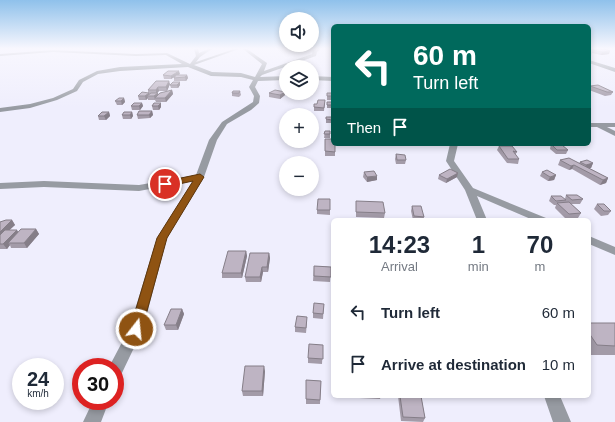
<!DOCTYPE html>
<meta charset="utf-8">
<style>
:root{--surface:#fff;--page:#f6f6f7;--text:#1f2937;--muted:#747a83}
body{margin:0;font-family:Helvetica,sans-serif;background:var(--page);color:var(--text);height:100vh;display:flex;flex-direction:column;font-size:15px;white-space:nowrap}
*{box-sizing:border-box;margin:0}
p{font-size:13px;color:var(--muted)}
.icon{flex:none;width:22px;height:22px;fill:none;stroke:currentColor;stroke-width:2;stroke-linecap:round;stroke-linejoin:round}
.map{position:relative;flex:1;overflow:hidden}
.drawer{position:absolute;left:331px;top:218px;width:260px;height:180px;display:flex;flex-direction:column;background:var(--surface);border-radius:6px;box-shadow:0 2px 6px #0003}
.drawer>*{flex:none}
.top-card{position:absolute;left:331px;top:24px;width:260px;height:122px;border-radius:6px;box-shadow:0 2px 6px #0003;background:#00695c;color:#fff;overflow:hidden}
.tools{position:absolute;left:279px;top:12px;display:grid;gap:8px}
.tools a{display:grid;place-items:center;width:40px;height:40px;border-radius:50%;background:var(--surface);box-shadow:0 2px 6px #0003;font-size:20px}
.speed{position:absolute;left:12px;top:358px;display:flex;gap:8px;font-size:20px;font-weight:700;text-align:center}
.speed>*{display:grid;place-content:center;width:52px;height:52px;border-radius:50%;background:var(--surface);box-shadow:0 2px 6px #0003;line-height:1}
.speed small{font-size:10px;font-weight:400}
.speed .limit{border:6px solid #d22;background:#fff;color:#111}
.pin{position:absolute;display:grid;place-items:center;width:34px;height:34px;color:#fff;margin:-17px;border:2px solid #fff;border-radius:50%;box-shadow:0 1px 4px #0007}
.me{position:absolute;width:44px;margin:-22px;rotate:16deg;stroke-linejoin:round;filter:drop-shadow(0 0 3px #0008)}
.turn{display:flex;align-items:center;gap:14px;height:84px;padding:0 16px;font-size:18px}
.turn .icon{width:52px;height:52px;stroke-width:2.5}
.turn b{display:block;font-size:28px;line-height:34px}
.then{display:flex;align-items:center;height:38px;padding:0 16px;background:#0003;gap:8px;font-size:15px}
.eta{display:flex;justify-content:space-evenly;align-items:center;height:68px;text-align:center}
.eta b{font-size:24px;font-weight:800;line-height:28px}
ul{padding:0;list-style:none}
li{display:flex;align-items:center;gap:12px;height:52px;padding:0 16px}
li div{flex:1}
li b{display:block;font-size:15px}
li em{font-style:normal}
.map>svg:first-child{display:block}
.lines{fill:none;stroke-linecap:round;stroke-linejoin:round}
.minor{fill:#979ba2;fill-rule:evenodd}
.wall{fill:#a39ba8}
.shaded-wall{fill:#857e88}
.building{fill:#beb4c3;stroke:#857e88}
.route{fill:#8f5312;stroke:#5d360c}
</style>
<div class="map">
<svg width="615" height="422" viewBox="0 0 615 422">
<rect width="100%" height="100%" fill="#efeefd"/>
<g class="lines">
<path class="minor" d="M194 49H198L199 53 208 49H212L200 57 196 62 234 49H239L194 65 212 72 241 73 255 77 262 64 243 49H247L267 63 264 71 312 54 313 50 321 49 317 52 316 56 262 75 260 77 286 76V80L258 81 255 87 260 96 259 103 251 110 227 124 217 140 204 177 167 238 143 329 120 377 115 379V367H109L129 329 157 238 193 181 139 191 44 187 0 189V183L44 181 139 185 196 175 209 140 222 122 253 102 254 96 249 87 253 80 241 77 211 76 188 67 120 71 98 74 83 82 77 91 57 100 30 108 0 112V108L30 104 53 98 73 89 79 80 97 71 120 67 182 64 166 55 136 56 53 52 0 56V54L53 50 136 54 167 53 190 64 196 56Z
M589 60 615 68V72L589 63Z
M312 76 333 77V81L312 80Z
M589 123H615V127H607L615 131V136L597 127H589Z
M450 144H458L454 161 473 188 546 218 547 220H533L477 196 487 220H477L465 190 446 161Z
M589 236 615 247V255L589 244Z
M544 396H560L571 422H553Z
M93 401H109L101 422H83Z"/>
</g>
<path class="wall" d="M589 49 609 54 601 55 592 53 591 56H589Z
M180 74 178 75H187L188 78 186 81H174V77L171 79H164L163 75Z
M173 82 180 85 178 88H171L170 85Z
M170 84 167 91H159L157 93 158 95 172 90 173 94 166 102H156L155 100H148V98L146 100H139L138 96 148 93V90Z
M590 86 613 92 611 95 605 96 589 90Z
M240 91 241 95 239 97 232 96V93Z
M285 92V95L280 99 269 97V93Z
M327 93H333V100H327Z
M124 98 125 102 122 105H117L115 101Z
M325 100 324 111H314V104H317Z
M327 102H333V108H327Z
M142 103 143 106 140 110H132L131 106Z
M154 103 161 107 159 110H153L152 106Z
M152 111 153 115 150 118 138 119 137 115Z
M109 112 110 116 106 120H99L98 116Z
M132 112 133 116 131 119H123L122 115Z
M326 117H332V123H326Z
M325 131H330V138H324Z
M325 139 335 152V156H325Z
M551 144 568 150 566 154H556L550 149Z
M499 146 517 152 515 155 519 159 518 164 507 163 497 150Z
M396 154 406 160 405 164H396L395 159Z
M560 160 579 163 580 162 593 163 591 168H589L608 178 606 183 600 185 572 169 569 170 558 165Z
M364 172 377 180 367 182 363 177Z
M542 172 556 175 554 180 548 181 540 176Z
M439 175 457 177 446 183 438 179Z
M566 195 583 199 580 204H571L581 213 578 218 566 219 555 208 556 205H554L549 201 551 196 565 199Z
M330 199V215L317 214V210Z
M356 201 385 213 384 218 356 217Z
M597 204 611 211 608 215 601 216 594 209Z
M412 206 424 217 423 220H413L411 211Z
M12 220 15 225 9 230H17L18 233 36 229 39 234 27 248H11L10 245 7 249H0V222Z
M246 251 247 256 242 278H222V273Z
M269 253 270 258 268 272H263L261 282H246L245 277Z
M314 266 331 267 330 282 313 281Z
M324 304 323 319 313 318V313Z
M182 309 184 314 178 330H166L164 325Z
M307 322 306 333 295 332V327Z
M589 323H615V355H590L589 354Z
M323 345 322 364 308 363V358Z
M265 371 263 396H243L242 391Z
M306 380 321 381 320 404H306Z
M359 396H381L380 399 359 398Z
M398 396H421L425 418 423 422 401 421Z"/>
<path class="shaded-wall" d="M610 51 609 54 601 55 602 52Z
M179 71 180 74 171 79V76Z
M187 75 188 78 186 81 185 77Z
M169 81 170 84 167 91 166 87Z
M180 82V85L178 88 177 85Z
M158 87 159 91 156 94V90Z
M172 90 173 94 166 102 165 98Z
M285 92V95L280 99V95Z
M149 93 150 96H147L148 98 146 100 145 96Z
M158 93 159 96 155 98V100L154 96Z
M124 98 125 102 122 105 121 101Z
M142 103 143 106 140 110 139 106Z
M161 103V107L159 110 158 106Z
M152 111 153 115 150 118 149 115Z
M109 112 110 116 106 120 104 116Z
M132 112 133 116 131 119 130 115Z
M593 163 591 168 584 169 586 165Z
M574 165 572 169 569 170 571 166Z
M458 173 457 177 446 183 447 179Z
M556 175 554 180 548 181 550 177Z
M377 176V180L367 182V177Z
M608 178 606 183 600 185 603 180Z
M12 220 15 225 1 238 0 237V232Z
M36 229 39 234 27 248 24 243Z
M17 230 20 235 8 243 10 245 7 249 3 244Z
M246 251 247 256 242 278 241 273Z
M269 253 270 258 268 272 267 267Z
M262 267 263 272 261 282 260 277Z
M182 309 184 314 178 330 176 325Z
M264 366 265 371 263 396 262 391Z"/>
<path class="building" d="M589 49H604L610 51 602 52Z
M168 71H179L171 76 163 75Z
M176 75H187L185 77 174 78Z
M156 81H169L166 87H158L156 90H148Z
M173 82H180L177 85H170Z
M598 85 613 92H607L590 86Z
M172 90 165 98H155L160 93Z
M275 90 285 92 280 95 269 93Z
M233 91H240L239 93H232Z
M142 92 149 93 145 96H138Z
M151 93H158L154 96H147Z
M327 93H333V96H327Z
M119 98H124L121 101H115Z
M318 100H325L324 108 314 107V104H317Z
M327 102H333V105H327Z
M134 103H142L139 106H131Z
M154 103H161L158 106H152Z
M139 111H152L149 115H137Z
M102 112H109L104 116H98Z
M124 112H132L130 115H122Z
M326 117H332V120L326 119Z
M325 131H330V134H324Z
M325 139H333V144H335V152L325 151Z
M551 144 562 145 568 150H557Z
M499 146H512L517 152 513 151 519 159H508Z
M396 154 405 155 406 160H397Z
M569 158 608 178 603 180 574 165 571 166 560 160Z
M587 160 593 163 586 165 580 162Z
M450 169 458 173 447 179 439 175Z
M547 170 556 175 550 177 542 172Z
M374 171 377 176 367 177 364 172Z
M566 195H577L583 199 572 200Z
M551 196H561L566 200 556 201Z
M318 199H330V210H317Z
M356 201 383 202 385 213 356 212Z
M569 202 581 213 569 214 557 203Z
M597 204H604L611 211H604Z
M412 206H421L424 217 414 216Z
M6 220H12L0 232V222Z
M21 229H36L24 243H8Z
M5 230H17L3 244H0V235Z
M228 251H246L241 273H222Z
M250 253H269L267 267H262L260 277H245Z
M314 266 331 267V277L314 276Z
M314 303 324 304 323 314 313 313Z
M171 309H182L176 325H164Z
M297 316 307 317 306 328 295 327Z
M589 323H615V346L597 345 589 333Z
M309 344 323 345V359L308 358Z
M245 366H264L262 391H242Z
M306 380 321 381 320 400 306 399Z
M400 396H421L425 418 403 417Z"/>
<linearGradient id="sky" x2="0" y2="1"><stop stop-color="#8fc1eb"/><stop offset="0.45" stop-color="#f8f7fe"/><stop offset="1" stop-color="#f8f7fe" stop-opacity="0"/></linearGradient>
<rect width="615" height="108" fill="url(#sky)"/>
<path class="route" d="M200 174 204 177 167 238 142 329 140 333 136 334 131 333 130 329 157 238 193 181 165 187 161 184 162 182Z"/>
</svg>
<div class="tools">
<a><svg class="icon" aria-label="sound" viewBox="0 0 24 24"><path d="M4 9h4l5-4v14l-5-4H4zM17 9q2 3 0 6"/></svg></a>
<a><svg class="icon" aria-label="layers" viewBox="0 0 24 24"><path d="M12 4l9 5-9 5-9-5zM3 14l9 5 9-5"/></svg></a>
<a>+</a>
<a>−</a>
</div>
<div class="speed"><div>24<small>km/h</small></div><div class="limit">30</div></div>
<div class="pin" style="left:165px;top:184px;background:#d93025"><svg class="icon" aria-label="arrive" viewBox="0 0 24 24"><path d="M6 21V4h12l-3 4 3 4H6"/></svg></div>
<svg class="me" style="left:136px;top:329px" viewBox="-20 -20 40 40"><circle r="17" fill="#8f5312" stroke="#fff" stroke-width="3"/><path d="M0-11L8 9 0 5-8 9z" fill="#fff"/></svg>
<div class="top-card">
<div class="turn"><svg class="icon" aria-label="left" viewBox="0 0 24 24"><path d="M17 20v-9H6M10 6l-5 5 5 5"/></svg><div><b>60 m</b>Turn left</div></div>
<div class="then">Then<svg class="icon" aria-label="arrive" viewBox="0 0 24 24"><path d="M6 21V4h12l-3 4 3 4H6"/></svg></div>
</div>
<section class="drawer">
<div class="eta">
<div><b>14:23</b><p>Arrival</p></div>
<div><b>1</b><p>min</p></div>
<div><b>70</b><p>m</p></div>
</div>
<ul>
<li><svg class="icon" aria-label="left" viewBox="0 0 24 24"><path d="M17 20v-9H6M10 6l-5 5 5 5"/></svg><div><b>Turn left</b></div><em>60 m</em></li>
<li><svg class="icon" aria-label="arrive" viewBox="0 0 24 24"><path d="M6 21V4h12l-3 4 3 4H6"/></svg><div><b>Arrive at destination</b></div><em>10 m</em></li>
</ul>
</section>
</div>
